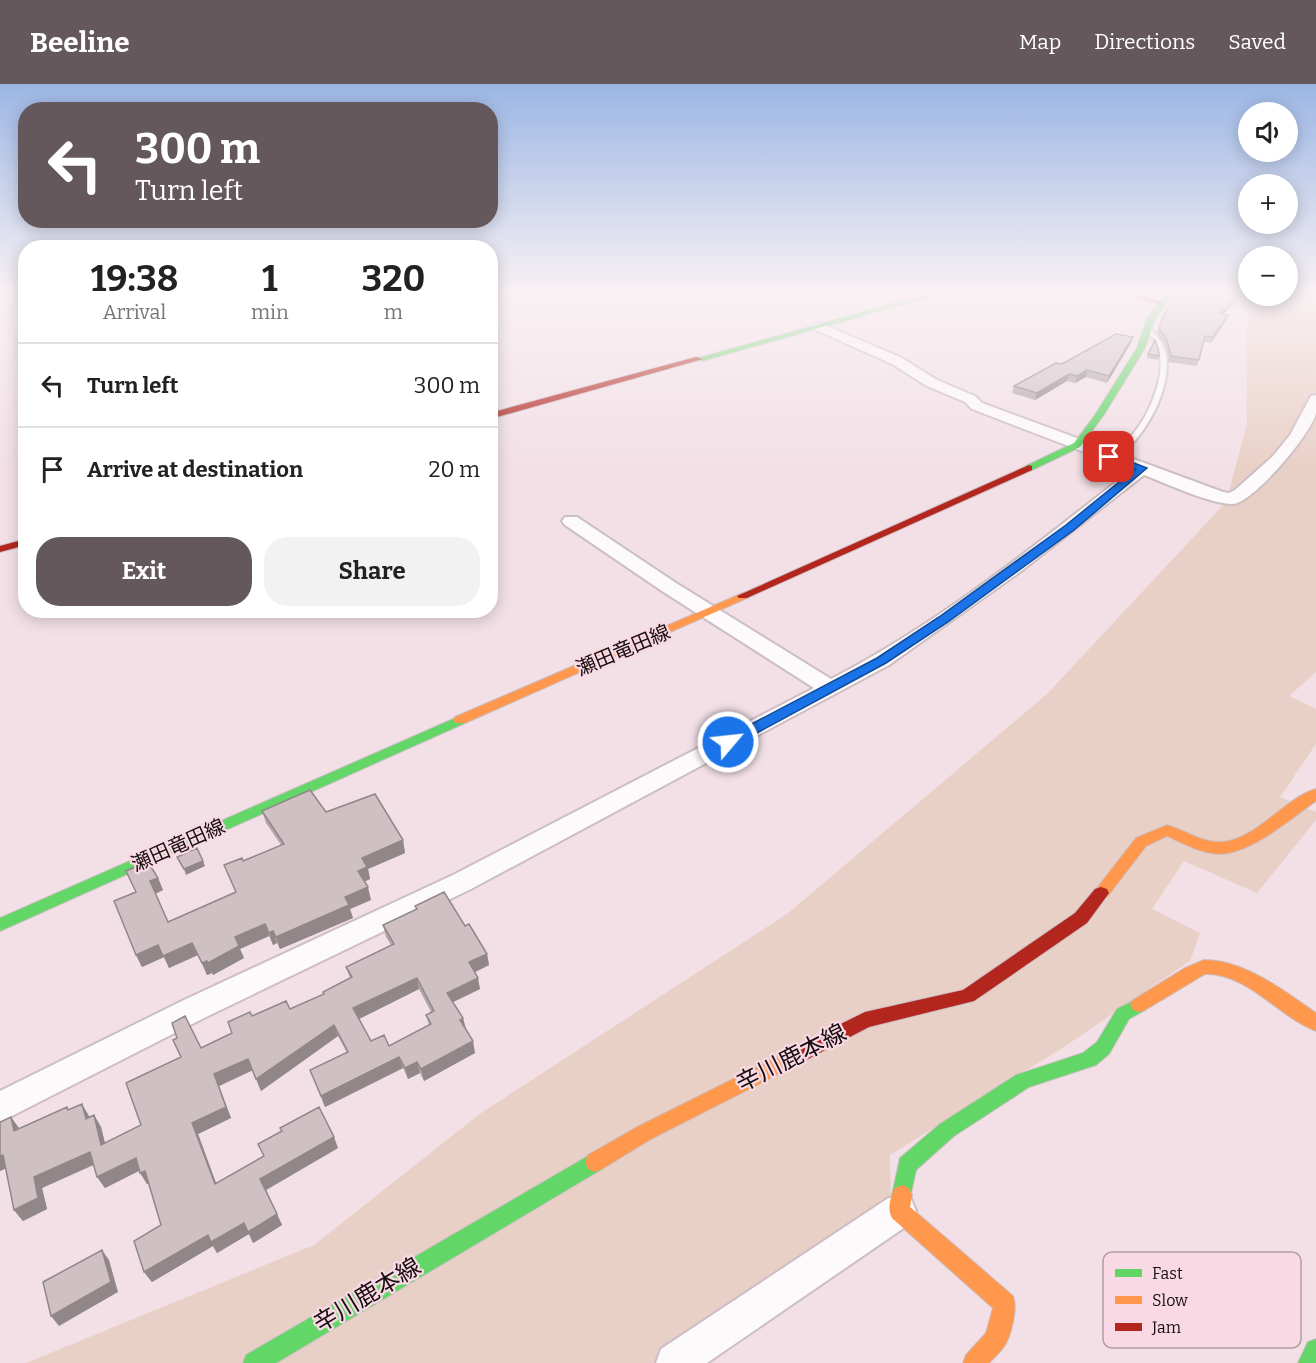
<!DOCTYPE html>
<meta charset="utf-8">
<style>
:root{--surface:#fff;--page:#f2f2f2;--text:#222;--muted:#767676;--line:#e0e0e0;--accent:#64585c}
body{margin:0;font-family:Bitter,"Noto Sans JP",serif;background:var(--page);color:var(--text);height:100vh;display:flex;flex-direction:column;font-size:22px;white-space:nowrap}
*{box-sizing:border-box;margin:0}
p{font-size:20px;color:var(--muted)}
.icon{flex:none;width:33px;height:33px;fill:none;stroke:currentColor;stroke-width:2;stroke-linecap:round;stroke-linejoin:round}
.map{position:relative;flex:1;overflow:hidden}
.drawer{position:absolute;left:18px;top:156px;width:480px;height:378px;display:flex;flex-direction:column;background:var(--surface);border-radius:24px;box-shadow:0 3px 15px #0003}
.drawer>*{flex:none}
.guide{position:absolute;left:18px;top:18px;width:480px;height:126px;border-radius:24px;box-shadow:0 3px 15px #0003;background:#64585c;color:#fff;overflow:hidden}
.fabs{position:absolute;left:1238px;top:18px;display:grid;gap:12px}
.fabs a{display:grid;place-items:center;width:60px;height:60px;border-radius:50%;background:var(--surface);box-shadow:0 3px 15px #0003;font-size:30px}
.pin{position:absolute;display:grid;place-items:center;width:51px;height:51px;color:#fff;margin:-26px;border-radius:12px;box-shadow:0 3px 9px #0006}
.me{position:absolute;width:66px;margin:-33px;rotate:62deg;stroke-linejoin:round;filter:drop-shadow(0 0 4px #0008)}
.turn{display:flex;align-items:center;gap:21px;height:126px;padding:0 18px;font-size:27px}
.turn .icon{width:78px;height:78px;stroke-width:2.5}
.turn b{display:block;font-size:42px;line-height:51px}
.eta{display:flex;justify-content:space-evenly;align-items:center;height:102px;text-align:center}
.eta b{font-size:36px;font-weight:700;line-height:42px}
.button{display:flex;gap:12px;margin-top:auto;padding:12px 18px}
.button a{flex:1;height:69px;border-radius:24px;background:var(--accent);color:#fff;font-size:24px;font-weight:700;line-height:69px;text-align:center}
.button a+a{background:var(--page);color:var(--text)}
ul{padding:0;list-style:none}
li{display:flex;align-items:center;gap:18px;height:84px;padding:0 18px;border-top:2px solid var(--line)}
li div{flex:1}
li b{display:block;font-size:22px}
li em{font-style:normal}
header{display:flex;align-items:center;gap:36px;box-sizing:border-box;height:84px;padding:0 30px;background:var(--accent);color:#fff}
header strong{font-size:28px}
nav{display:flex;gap:33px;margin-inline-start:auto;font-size:21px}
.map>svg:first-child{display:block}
.green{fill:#e9d0c6}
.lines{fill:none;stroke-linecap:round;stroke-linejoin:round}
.lane-casing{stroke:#ccbec3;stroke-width:4}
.street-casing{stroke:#ccbec3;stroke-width:4}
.fast-casing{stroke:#ccbec3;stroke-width:2}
.slow-casing{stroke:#ccbec3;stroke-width:2}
.jam-casing{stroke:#ccbec3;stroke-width:2}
.lane{fill:#fdfafb;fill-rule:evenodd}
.street{fill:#fdfafb;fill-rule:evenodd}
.fast{fill:#63d668;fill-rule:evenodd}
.slow{fill:#ff974d;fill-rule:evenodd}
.jam{fill:#b3261e;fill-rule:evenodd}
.wall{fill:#b2a6a8;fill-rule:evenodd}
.shaded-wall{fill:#918788}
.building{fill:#cfc1c3;stroke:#918788;stroke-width:1.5;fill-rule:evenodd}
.route{fill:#1a73e8;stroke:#114b97;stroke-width:1.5}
.labels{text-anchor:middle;stroke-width:4.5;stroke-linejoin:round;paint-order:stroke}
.street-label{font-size:20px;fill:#180e11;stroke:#f9d9e3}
.near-street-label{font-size:24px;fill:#180e11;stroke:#f9d9e3}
.key{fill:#f9d9e3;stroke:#b69ca4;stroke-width:1.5}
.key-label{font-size:16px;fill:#180e11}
</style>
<header>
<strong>Beeline</strong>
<nav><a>Map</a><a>Directions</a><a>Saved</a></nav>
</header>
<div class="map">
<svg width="1316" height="1279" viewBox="0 0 1316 1279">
<rect width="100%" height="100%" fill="#f2e0e6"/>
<path class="green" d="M1287 206H1315L1316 210V588L1289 612 1316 625V660L1280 713 1316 728V736L1257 809 1184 777 1152 825 1200 849 1190 877 1064 963 890 1071 891 1120 653 1279H26L314 1161 481 1029 787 830 1048 609 1226 418 1247 340 1246 244 1259 212H1287Z"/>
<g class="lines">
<defs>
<path id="lane" d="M1146 244H1150C1159 254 1166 263 1167 277 1167 289 1165 302 1160 314 1154 332 1129 375 1106 375V371C1116 366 1124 360 1132 351 1150 331 1171 282 1155 257 1153 253 1149 250 1146 246Z"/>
<path id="street" d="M820 239 902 274 937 296 975 312 982 319 1223 408 1229 409 1235 406 1273 372 1290 351 1311 312 1316 311C1316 316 1316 324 1316 329 1311 350 1254 418 1233 420 1213 421 1165 399 1144 391L1020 488 889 581 471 805 204 934 0 1038V1007L184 916 453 791 814 604 662 507 565 441 562 437 565 433H577L676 499 831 595C938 540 1036 461 1131 386L972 325 965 318 927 302 892 280 816 246 814 243 816 240Z
M899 1110 911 1115 916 1127 911 1139 707 1279H656L661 1265 887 1115Z"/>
<path id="fast" d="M942 206H954L702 277 695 275Z
M1168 206H1176L1155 235 1145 264 1103 332 1080 363 1032 386H1026V382L1074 359 1095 331 1137 264 1147 235Z
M460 632 465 633 467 636 465 639 0 847V834Z
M1139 914 1145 916 1148 921 1145 926 1129 935 1109 970 1096 981 1029 1003 954 1052 916 1086 909 1118 902 1121 895 1118 892 1111 900 1074 940 1040 1016 991 1083 969 1097 958 1117 925Z
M595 1068 602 1071 605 1078 602 1085 276 1279H243L246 1271Z
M1316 1255V1279H1298L1308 1258Z"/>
<path id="slow" d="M743 509 747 510 749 512 747 514 465 639H455L453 636 455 633Z
M1316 705V717C1290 735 1252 769 1220 770 1202 770 1183 759 1167 752L1146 762 1107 813 1101 815 1095 813 1093 809 1136 754 1167 741C1184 746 1201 758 1219 758 1255 758 1284 714 1316 705Z
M1204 876C1245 876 1284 907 1316 929V947C1280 934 1248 889 1205 890L1145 926 1139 928 1133 926 1130 921 1133 916 1185 884Z
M799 962 806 964 808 970 806 976 651 1055 602 1085 595 1088 588 1085 585 1078 588 1071 637 1043Z
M902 1101 909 1104 912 1111 910 1123 1013 1212C1018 1225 1011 1253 1003 1264 999 1269 994 1274 989 1279H963L966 1271 986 1249 993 1224 892 1134C887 1124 890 1114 895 1104Z"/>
<path id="jam" d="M1112 206H1123L1165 219 1161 221Z
M696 273 703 275 490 335V329Z
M1029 381 1032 382V386L747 514H739L737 512Z
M26 455V461L0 468V462Z
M1101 803 1107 805 1109 809 1087 839 974 917 869 943 806 976 799 978 792 976 790 970 792 964 865 928 963 906 1075 829 1095 805Z"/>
</defs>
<use href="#lane" class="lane-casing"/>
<use href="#street" class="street-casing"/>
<use href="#fast" class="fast-casing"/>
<use href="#slow" class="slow-casing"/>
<use href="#jam" class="jam-casing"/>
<use href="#lane" class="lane"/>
<use href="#street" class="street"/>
<use href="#fast" class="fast"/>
<use href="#slow" class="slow"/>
<use href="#jam" class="jam"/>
</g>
<path class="wall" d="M1181 206H1248L1223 230 1228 231 1226 236 1211 259 1203 257 1197 282 1169 278 1166 262 1157 249 1164 230Z
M1133 253 1131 259 1107 299 1086 293 1075 299 1067 297 1035 316 1012 309 1014 302Z
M1148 270 1159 272 1158 276 1147 274Z
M262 727 326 728 403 756 405 769 368 785 370 795 364 798 371 816 350 825 353 834 280 865 277 859 273 861 269 852 240 865 244 874 213 891 212 889 207 891 198 871 169 884 164 873 142 883 136 871V808L158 794 163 806 155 810 168 838 236 809 224 781 243 777 281 761 266 739Z
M415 822 465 842 487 870 489 881 475 888 480 905 453 918 463 934 466 945 475 969 424 997 420 989 408 995 403 984 325 1023 310 986 347 969 338 952 261 1007 253 986 219 1002 231 1034 198 1050 216 1099 338 1064 266 1106 282 1141 253 1159 249 1150 217 1169 213 1162 152 1198 144 1188 161 1141 149 1099 147 1100 140 1086 105 1104 97 1093 94 1081 42 1104 47 1125 23 1137 14 1126 6 1084 0 1087 19 1044 67 1023 69 1026 89 1032 90 1033 94 1031 101 1043 105 1059 141 1041 201 964 232 949 252 932 290 925 324 910 350 894 346 883 391 861 386 853 383 841 416 825ZM419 905 431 928 426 931 429 941 389 962 371 957 359 935Z"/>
<path class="shaded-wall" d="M1244 206H1248L1218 235 1220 229Z
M1228 231 1226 236 1211 259 1213 253Z
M1133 253 1131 259 1107 299 1109 292Z
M1087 286 1086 293 1075 299 1077 292Z
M1069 290 1067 297 1035 316 1037 309Z
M403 756 405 769 368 785 370 795 361 799 358 787 362 774Z
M203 777 205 782 186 791 184 785Z
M158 794 163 806 155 810 150 797Z
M368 803 371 816 350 825 353 834 280 865 276 853 345 813Z
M265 840 269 852 240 865 244 874 213 891 208 879 235 853Z
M273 847 277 859 273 861 269 849Z
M192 859 198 871 169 884 164 873 142 883 136 871 158 861Z
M487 870 489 881 471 890 469 878Z
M207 877 212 889 207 891 202 879Z
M417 894 419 905 357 936 353 924Z
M478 894 480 905 449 920 447 909Z
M463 934 466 946 460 936Z
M334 941 338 952 261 1007 256 995Z
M473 957 475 969 424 997 421 985Z
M399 973 403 984 325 1023 321 1012Z
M248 975 253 986 219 1002 231 1034 198 1050 220 1110 215 1100 192 1039 214 990Z
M417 978 420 989 408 995 405 984Z
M82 1020 89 1032 93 1046 86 1035Z
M94 1031 101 1043 108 1072 101 1061Z
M11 1033 19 1044 14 1047Z
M334 1053 338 1064 266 1106 282 1141 253 1159 249 1150 217 1169 213 1162 152 1198 144 1188 208 1151 244 1139 260 1095Z
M90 1068 97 1079 42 1104 47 1125 23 1137 14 1126 34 1093Z
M3 1071 11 1082 0 1087V1072Z
M136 1074 143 1085 105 1104 97 1093Z
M145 1087 152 1098 147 1100 140 1089Z
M102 1166 109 1176 118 1208 59 1242 51 1232Z"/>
<path class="building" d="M1181 206H1244L1220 229 1228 231 1213 253 1205 252 1199 276 1171 272 1167 256 1159 244 1164 230Z
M1116 250 1133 253 1109 292 1087 286 1077 292 1069 290 1037 309 1014 302 1056 279 1062 280Z
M1155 256 1158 264 1159 272 1148 270Z
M310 706 326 728 375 710 403 756 362 774 367 783 358 787 368 803 345 813 349 821 276 853 273 847 269 849 265 840 235 853 239 862 208 879 207 877 202 879 192 859 163 872 158 861 136 871 114 817 136 808 126 787 148 778 158 794 150 797 168 838 236 808 224 781 242 774 243 777 284 760 262 727Z
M197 764 203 777 184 785 177 773Z
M444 808 465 842 469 840 487 870 469 878 478 894 447 909 463 934 460 936 473 957 421 985 417 978 405 984 399 973 321 1012 310 986 348 968 334 941 256 995 248 975 214 990 226 1023 192 1039 215 1100 264 1072 258 1060 282 1047 280 1044 319 1023 334 1053 260 1095 277 1130 248 1148 244 1139 211 1158 208 1151 144 1188 134 1157 161 1141 145 1087 140 1089 136 1074 97 1093 90 1068 34 1093 38 1114 14 1126 3 1071 0 1072V1038L11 1033 14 1047 67 1023 68 1026 82 1020 86 1035 94 1031 101 1061 141 1041 126 999 181 973 173 956 177 954 172 939 185 932 201 964 232 949 228 938 250 928 252 932 286 917 290 925 324 910 323 908 352 893 346 883 394 860 383 841 417 825 415 822ZM417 894 434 927 426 931 431 940 389 962 384 951 371 957 353 924Z
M102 1166 111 1198 51 1232 43 1198Z"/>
<linearGradient id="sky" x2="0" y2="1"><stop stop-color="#9bb6e4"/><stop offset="0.54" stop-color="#f9f1f4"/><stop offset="1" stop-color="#f9f1f4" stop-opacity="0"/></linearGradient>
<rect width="1316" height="385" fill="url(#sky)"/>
<path class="route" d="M1106 371H1113L1147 384 1074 446 948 538 886 579 733 662H723L721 658 723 655 877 574 939 533 1066 441 1135 385 1106 375Z"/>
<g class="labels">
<g class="street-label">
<text transform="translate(623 566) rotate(-23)" y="7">瀬田竜田線</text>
<text transform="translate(178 761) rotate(-24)" y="7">瀬田竜田線</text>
</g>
<g class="near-street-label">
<text transform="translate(791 974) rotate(-27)" y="8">辛川鹿本線</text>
<text transform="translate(367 1211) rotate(-31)" y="8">辛川鹿本線</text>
</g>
</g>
<rect x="1103" y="1168" width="198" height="96" rx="9" class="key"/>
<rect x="1115" y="1185" width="27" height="8" fill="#63d668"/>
<rect x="1115" y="1212" width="27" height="8" fill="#ff974d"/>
<rect x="1115" y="1239" width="27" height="8" fill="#b3261e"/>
<g class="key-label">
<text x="1152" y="1195">Fast</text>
<text x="1152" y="1222">Slow</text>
<text x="1152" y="1249">Jam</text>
</g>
</svg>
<div class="fabs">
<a><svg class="icon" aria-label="sound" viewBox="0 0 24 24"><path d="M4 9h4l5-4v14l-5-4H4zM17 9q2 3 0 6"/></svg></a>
<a>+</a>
<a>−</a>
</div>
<div class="pin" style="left:1109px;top:373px;background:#d93025"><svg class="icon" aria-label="arrive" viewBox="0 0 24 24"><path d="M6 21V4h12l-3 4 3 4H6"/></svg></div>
<svg class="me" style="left:728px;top:658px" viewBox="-20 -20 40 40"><circle r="17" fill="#1a73e8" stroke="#fff" stroke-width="3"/><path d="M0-11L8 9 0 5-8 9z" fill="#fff"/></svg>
<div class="guide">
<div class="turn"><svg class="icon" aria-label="left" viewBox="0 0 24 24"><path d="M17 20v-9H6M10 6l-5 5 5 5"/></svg><div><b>300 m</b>Turn left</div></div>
</div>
<section class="drawer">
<div class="eta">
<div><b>19:38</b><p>Arrival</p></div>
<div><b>1</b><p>min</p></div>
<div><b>320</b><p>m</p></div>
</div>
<ul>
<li><svg class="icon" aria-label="left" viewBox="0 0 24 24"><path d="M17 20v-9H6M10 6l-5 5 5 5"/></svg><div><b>Turn left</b></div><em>300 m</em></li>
<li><svg class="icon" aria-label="arrive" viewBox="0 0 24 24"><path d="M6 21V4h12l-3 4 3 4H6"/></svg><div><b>Arrive at destination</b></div><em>20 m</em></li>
</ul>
<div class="button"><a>Exit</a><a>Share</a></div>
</section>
</div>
